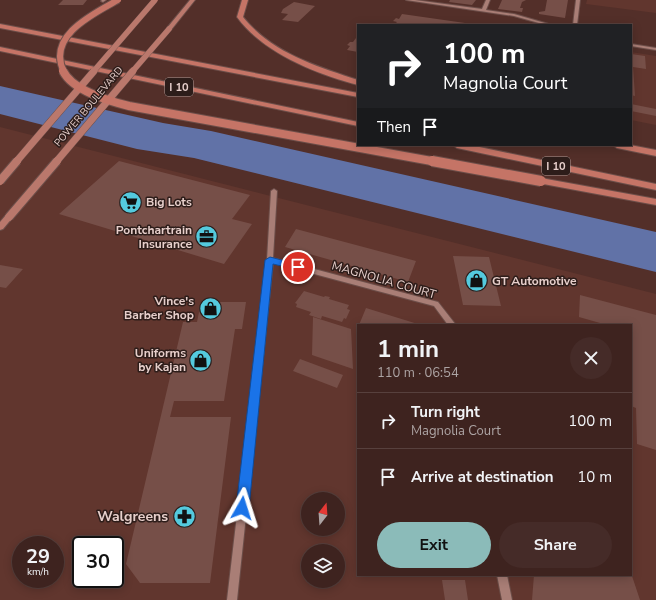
<!DOCTYPE html>
<meta charset="utf-8">
<style>
:root{--surface:#3e231f;--page:#452b28;--text:#f1f3f6;--muted:#ada4a4;--line:#57403d;--accent:#8bbbb9}
body{margin:0;font-family:"Nunito Sans",sans-serif;background:var(--page);color:var(--text);height:100vh;display:flex;flex-direction:column;font-size:15px;white-space:nowrap}
*{box-sizing:border-box;margin:0}
p{font-size:13px;color:var(--muted)}
.icon{flex:none;width:22px;height:22px;fill:none;stroke:currentColor;stroke-width:2;stroke-linecap:round;stroke-linejoin:round}
.map{position:relative;flex:1;overflow:hidden}
.sheet{position:absolute;left:357px;top:324px;width:275px;height:252px;display:flex;flex-direction:column;background:var(--surface);border-radius:0px;box-shadow:0 2px 10px #0003,0 0 0 1px var(--line)}
.sheet>*{flex:none}
.guide{position:absolute;left:357px;top:24px;width:275px;height:122px;border-radius:0px;box-shadow:0 2px 10px #0003,0 0 0 1px var(--line);background:#202124;color:#fff;overflow:hidden}
.needle{width:26px;rotate:17deg}
.tools{position:absolute;left:301px;top:492px;display:grid;gap:8px}
.tools a{display:grid;place-items:center;width:44px;height:44px;border-radius:50%;background:var(--surface);box-shadow:0 2px 10px #0003,0 0 0 1px var(--line);font-size:20px}
.speed{position:absolute;left:12px;top:536px;display:flex;gap:8px;font-size:20px;font-weight:700;text-align:center}
.speed>*{display:grid;place-content:center;width:52px;height:52px;border-radius:50%;background:var(--surface);box-shadow:0 2px 10px #0003,0 0 0 1px var(--line);line-height:1}
.speed small{font-size:10px;font-weight:400}
.speed .limit{border:2px solid #111;border-radius:6px;background:#fff;color:#111}
.pin{position:absolute;display:grid;place-items:center;width:34px;height:34px;color:#fff;margin:-17px;border:2px solid #fff;border-radius:50%;box-shadow:0 1px 4px #0007}
.me{position:absolute;width:44px;margin:-22px;rotate:6deg;stroke-linejoin:round;filter:drop-shadow(0 0 3px #0008)}
.turn{display:flex;align-items:center;gap:14px;height:84px;padding:0 20px;font-size:18px}
.turn .icon{width:52px;height:52px;stroke-width:2.5}
.turn b{display:block;font-size:28px;line-height:34px}
.then{display:flex;align-items:center;height:38px;padding:0 20px;background:#0003;gap:8px;font-size:15px}
.round{display:grid;place-items:center;flex:none;width:42px;height:42px;border-radius:21px;background:var(--page)}
.headline{display:flex;align-items:center;justify-content:space-between;height:68px;padding:0 20px}
h1{font-size:24px;font-weight:700;line-height:30px}
.primary-button{display:flex;gap:8px;margin-top:auto;padding:8px 20px}
.primary-button a{flex:1;height:46px;border-radius:24px;background:var(--accent);color:#111;font-size:16px;font-weight:700;line-height:46px;text-align:center}
.primary-button a+a{background:var(--page);color:var(--text)}
ul{padding:0;list-style:none}
li{display:flex;align-items:center;gap:12px;height:56px;padding:0 20px;border-top:1px solid var(--line)}
li div{flex:1}
li b{display:block;font-size:15px}
li em{font-style:normal}
.map>svg:first-child{display:block}
.built{fill:#61362e;fill-rule:evenodd}
.water{fill:#6172a7}
.building{fill:#764f48}
.lines{fill:none;stroke-linecap:round;stroke-linejoin:round}
.minor-casing{stroke:#6c4e49;stroke-width:2}
.major-casing{stroke:#6c4e49;stroke-width:2}
.highway-casing{stroke:#6c4e49;stroke-width:2}
.minor{fill:#a97e76;fill-rule:evenodd}
.major{fill:#ba786c;fill-rule:evenodd}
.highway{fill:#c57466;fill-rule:evenodd}
.major-bridge-far2-casing{stroke:#6c4e49;stroke-width:6;stroke-linecap:butt}
.major-bridge-far1-casing{stroke:#6c4e49;stroke-width:8;stroke-linecap:butt}
.major-bridge-casing{stroke:#6c4e49;stroke-width:10;stroke-linecap:butt}
.highway-bridge-far2-casing{stroke:#6c4e49;stroke-width:8;stroke-linecap:butt}
.highway-bridge-far1-casing{stroke:#6c4e49;stroke-width:10;stroke-linecap:butt}
.highway-bridge-casing{stroke:#6c4e49;stroke-width:12;stroke-linecap:butt}
.major-bridge-far2{stroke:#ba786c;stroke-width:5.5}
.major-bridge-far1{stroke:#ba786c;stroke-width:7}
.major-bridge{stroke:#ba786c;stroke-width:8}
.highway-bridge-far2{stroke:#c57466;stroke-width:6}
.highway-bridge-far1{stroke:#c57466;stroke-width:8}
.highway-bridge{stroke:#c57466;stroke-width:10}
.route{fill:#1a73e8;stroke:#114b97}
.labels{text-anchor:middle;stroke-width:3;stroke-linejoin:round;paint-order:stroke}
.far-street-label{font-size:10px;fill:#e7cfcb;stroke:#2d1d1a}
.shield{fill:#2d1d1a;stroke:#af9a96;stroke-width:1}
.shield-label{font-size:11px;font-weight:bold;fill:#e7cfcb}
.poi-label{font-size:12px;font-weight:bold;fill:#e7cfcb;stroke:#2d1d1a;text-anchor:end}
.street-label{font-size:12px;fill:#e7cfcb;stroke:#2d1d1a}
.near-poi-label{font-size:14px;font-weight:bold;fill:#e7cfcb;stroke:#2d1d1a;text-anchor:end}
</style>
<div class="map">
<svg width="656" height="600" viewBox="0 0 656 600">
<rect width="100%" height="100%" fill="#532f29"/>
<path class="built" d="M587 0H656V13L586 4Z
M631 52 656 56V125L631 120Z
M0 127 656 294V600H0ZM358 325H631V575H358ZM308 499H338V529H308ZM21 545H55V579H21ZM81 545H115V579H81ZM308 551H338V581H308Z"/>
<path class="water" d="M0 86 163 123 211 131 656 232V272L194 158 137 149 0 114Z"/>
<path class="building" d="M63 0H87L83 5H58Z
M450 0H476L472 5 449 2Z
M502 0H526L522 2 520 8H523L522 12 498 9Z
M547 0H568L565 18 539 14V12L545 11Z
M294 2 315 6 298 22 282 20 288 14 281 13 283 9Z
M402 14 472 24 471 25H394L397 22 393 21 396 18 399 19Z
M356 38 358 39V52L347 50 350 46 347 45 350 42H353Z
M631 54 645 56 646 69 633 67 635 96 631 95Z
M631 104 656 109V116L631 111Z
M119 161 250 195 232 219 252 224 224 264 59 214Z
M296 229 416 261 408 282 285 247Z
M453 256 489 257 501 306 463 305Z
M0 265 23 269 6 288 0 287Z
M304 291 324 297 325 296 330 297 329 299 349 305 347 309 350 310 346 319 344 318 342 322 322 316 321 319 309 315 311 312 296 307 297 304 295 303Z
M580 295 656 315V450L637 444 636 408 631 406V325H607L579 317Z
M201 302H246L242 329H235L224 401H174L170 417H231L210 583H140L126 564 183 322H197Z
M366 308 421 325H359Z
M313 317 351 329 353 369 312 355Z
M300 359 343 375 337 388 293 371Z
M534 575H630L632 576 640 600H532Z
M442 580H465L468 600H445Z"/>
<g class="lines">
<defs>
<path id="minor" d="M102 0H106L103 2 101 1Z
M406 0H415L482 9 486 0H490L486 10 514 14 552 25H546L514 16Z
M576 0H580L577 25H573Z
M631 44 656 48V50L631 46Z
M274 189 277 191 273 258 438 302 456 325H448L434 306 273 263 237 600H227L267 260 271 191Z
M497 575H507L512 600H502Z"/>
<path id="major" d="M190 0H195L171 30H167V28Z
M9 214 13 217 3 229 0 230V222L6 215Z"/>
<path id="highway" d="M242 0H248L243 17C272 53 316 66 358 80V85C316 74 263 53 237 17Z
M0 24 358 93V97L0 28Z
M0 47 358 122V126L0 51Z
M453 145H470L656 184V190L457 148Z
M613 145H630L656 150V156L617 148Z
M541 178 656 199V205L538 183 536 181Z"/>
</defs>
<use href="#minor" class="minor-casing"/>
<use href="#major" class="major-casing"/>
<use href="#highway" class="highway-casing"/>
<use href="#minor" class="minor"/>
<use href="#major" class="major"/>
<use href="#highway" class="highway"/>
<defs>
<path id="major-bridge-far2" d="M93 72 155 0
M132 72 169 29"/>
<path id="major-bridge-far1" d="M16 162 94 71
M56 162 133 71"/>
<path id="major-bridge" d="M0 181 17 161
M9 217 57 161"/>
<path id="highway-bridge-far2" d="M64 72C46 36 93 14 118 0"/>
<path id="highway-bridge-far1" d="M63 71C73 91 109 101 129 106L437 162"/>
<path id="highway-bridge" d="M432 161 541 181"/>
</defs>
<use href="#major-bridge-far2" class="major-bridge-far2-casing"/>
<use href="#major-bridge-far1" class="major-bridge-far1-casing"/>
<use href="#major-bridge" class="major-bridge-casing"/>
<use href="#highway-bridge-far2" class="highway-bridge-far2-casing"/>
<use href="#highway-bridge-far1" class="highway-bridge-far1-casing"/>
<use href="#highway-bridge" class="highway-bridge-casing"/>
<use href="#major-bridge-far2" class="major-bridge-far2"/>
<use href="#major-bridge-far1" class="major-bridge-far1"/>
<use href="#major-bridge" class="major-bridge"/>
<use href="#highway-bridge-far2" class="highway-bridge-far2"/>
<use href="#highway-bridge-far1" class="highway-bridge-far1"/>
<use href="#highway-bridge" class="highway-bridge"/>
</g>
<path class="route" d="M270 257 301 265 302 267 298 270 273 264 249 508 247 513 242 514 238 513 236 508 265 260Z"/>
<defs>
<symbol id="supermarket-disc" viewBox="-11 -11 22 22"><circle r="9.5" fill="#54cade" stroke="#2d1d1a"/><path d="M-6-5.5h2.5l.6 2H6L4.5 2H-2.5L-4.4-4H-6ZM-1.5 3.2a1.3 1.3 0 1 0 .1 0ZM3 3.2a1.3 1.3 0 1 0 .1 0Z" fill="#111"/></symbol>
<symbol id="office-disc" viewBox="-11 -11 22 22"><circle r="9.5" fill="#54cade" stroke="#2d1d1a"/><path d="M-6-3h4V-5.5h4V-3h4V5H-6ZM-1-4.5V-3h2v-1.5ZM-6 0V1H6V0Z" fill="#111"/></symbol>
<symbol id="shop-disc" viewBox="-11 -11 22 22"><circle r="9.5" fill="#54cade" stroke="#2d1d1a"/><path d="M-5-2.5h2.3a2.7 3.5 0 0 1 5.4 0H5L5.5 6h-11ZM-1.5-2.5h3a1.5 2.3 0 0 0-3 0Z" fill="#111"/></symbol>
<symbol id="pharmacy-disc" viewBox="-11 -11 22 22"><circle r="9.5" fill="#54cade" stroke="#2d1d1a"/><path d="M-2-6h4v4h4v4h-4v4h-4v-4h-4v-4h4Z" fill="#111"/></symbol>
</defs>
<g fill-rule="evenodd">
<use href="#supermarket-disc" x="118" y="190" width="25" height="25"/>
<use href="#office-disc" x="194" y="224" width="25" height="25"/>
<use href="#shop-disc" x="464" y="268" width="25" height="25"/>
<use href="#shop-disc" x="198" y="296" width="25" height="25"/>
<use href="#shop-disc" x="188" y="348" width="25" height="25"/>
<use href="#pharmacy-disc" x="172" y="504" width="25" height="25"/>
</g>
<g class="labels">
<g class="far-street-label">
<text transform="translate(88 106) rotate(-50)" y="4">POWER BOULEVARD</text>
</g>
<g class="shield">
<rect x="165" y="78" width="28" height="18" rx="3"/>
<rect x="542" y="157" width="28" height="18" rx="3"/>
</g>
<g class="shield-label">
<text x="179" y="91">I 10</text>
<text x="556" y="170">I 10</text>
</g>
<g class="poi-label">
<text x="146" y="206" text-anchor="start">Big Lots</text>
<text x="192" y="234">Pontchartrain<tspan x="192" dy="14">Insurance</tspan></text>
<text x="492" y="285" text-anchor="start">GT Automotive</text>
<text x="194" y="305">Vince's<tspan x="194" dy="14">Barber Shop</tspan></text>
<text x="186" y="357">Uniforms<tspan x="186" dy="14">by Kajan</tspan></text>
</g>
<g class="street-label">
<text transform="translate(384 280) rotate(16)" y="4">MAGNOLIA COURT</text>
</g>
<g class="near-poi-label">
<text x="168" y="521">Walgreens</text>
</g>
</g>
</svg>
<div class="tools">
<a><svg class="needle" viewBox="-14 -14 28 28"><path d="M0-13l5 13h-10z" fill="#e53935"/><path d="M0 13l5-13h-10z" fill="#ada4a4"/></svg></a>
<a><svg class="icon" aria-label="layers" viewBox="0 0 24 24"><path d="M12 4l9 5-9 5-9-5zM3 14l9 5 9-5"/></svg></a>
</div>
<div class="speed"><div>29<small>km/h</small></div><div class="limit">30</div></div>
<div class="pin" style="left:298px;top:267px;background:#d93025"><svg class="icon" aria-label="arrive" viewBox="0 0 24 24"><path d="M6 21V4h12l-3 4 3 4H6"/></svg></div>
<svg class="me" style="left:242px;top:508px" viewBox="-20 -20 40 40"><path d="M0-17L14 15 0 8-14 15z" fill="#1a73e8" stroke="#fff" stroke-width="4"/></svg>
<div class="guide">
<div class="turn"><svg class="icon" aria-label="right" viewBox="0 0 24 24"><path d="M7 20v-9h11M14 6l5 5-5 5"/></svg><div><b>100 m</b>Magnolia Court</div></div>
<div class="then">Then<svg class="icon" aria-label="arrive" viewBox="0 0 24 24"><path d="M6 21V4h12l-3 4 3 4H6"/></svg></div>
</div>
<section class="sheet">
<div class="headline"><div><h1>1 min</h1><p>110 m · 06:54</p></div><a class="round"><svg class="icon" aria-label="close" viewBox="0 0 24 24"><path d="M6 6l12 12M18 6L6 18"/></svg></a></div>
<ul>
<li><svg class="icon" aria-label="right" viewBox="0 0 24 24"><path d="M7 20v-9h11M14 6l5 5-5 5"/></svg><div><b>Turn right</b><p>Magnolia Court</p></div><em>100 m</em></li>
<li><svg class="icon" aria-label="arrive" viewBox="0 0 24 24"><path d="M6 21V4h12l-3 4 3 4H6"/></svg><div><b>Arrive at destination</b></div><em>10 m</em></li>
</ul>
<div class="primary-button"><a>Exit</a><a>Share</a></div>
</section>
</div>
